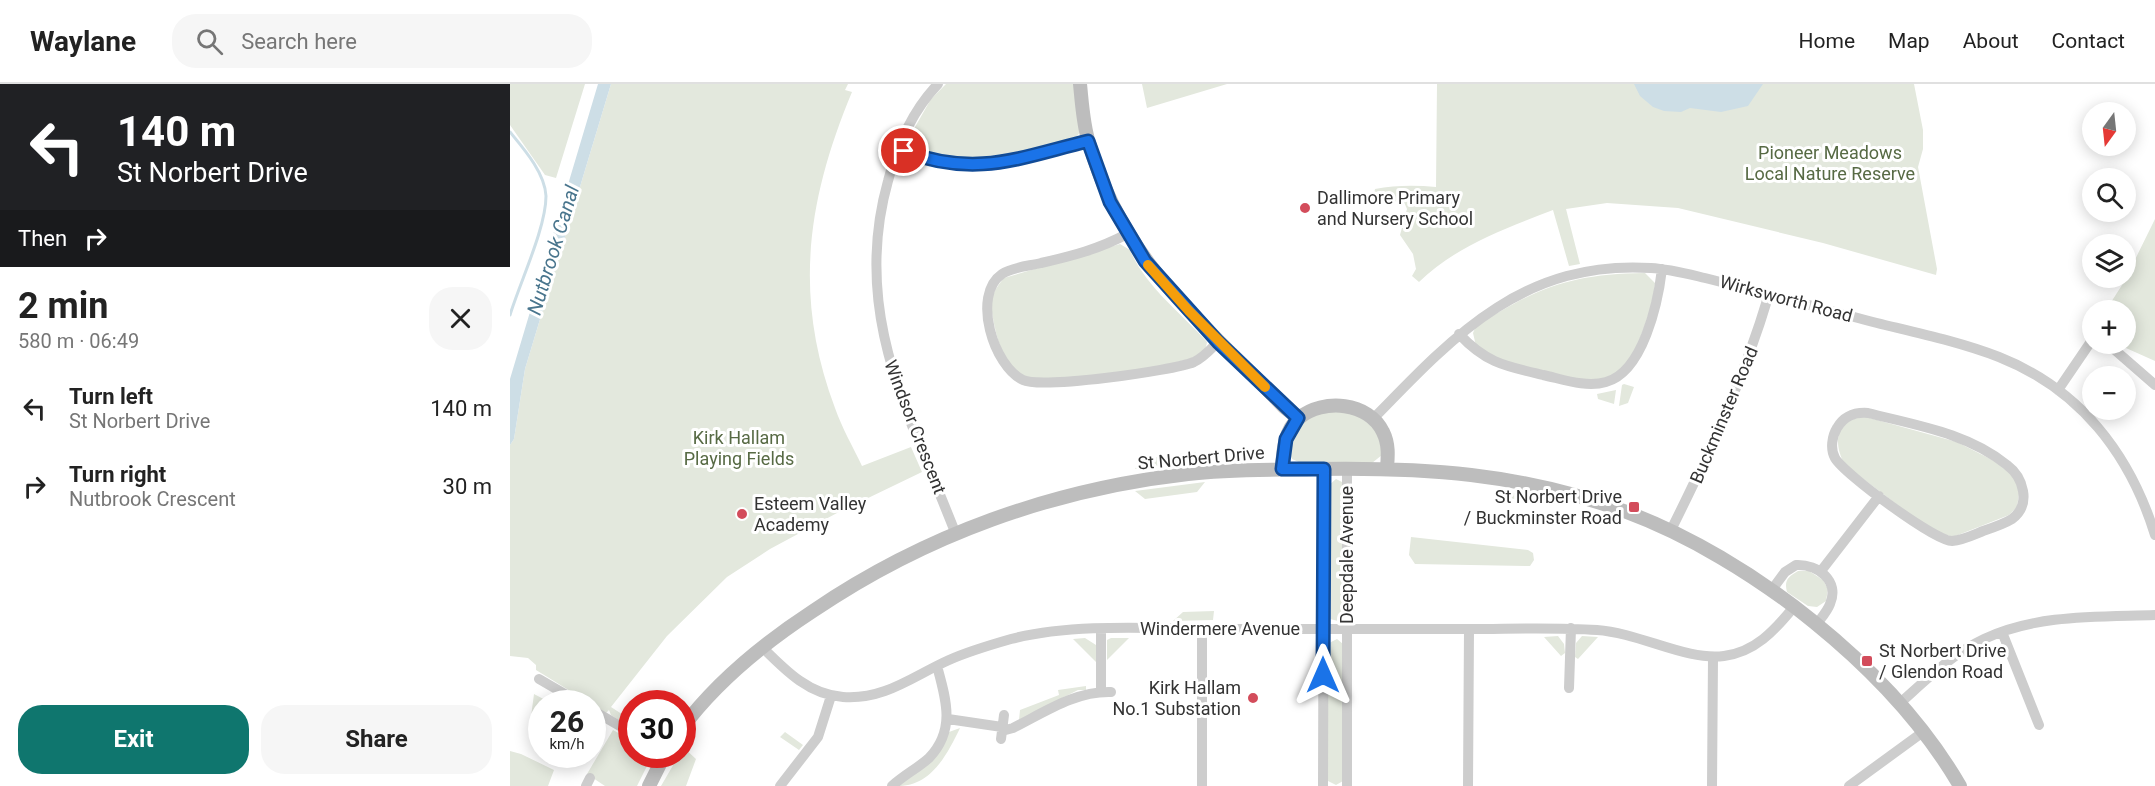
<!DOCTYPE html>
<meta charset="utf-8">
<style>
:root{--surface:#fff;--page:#f6f6f6;--text:#222;--muted:#767676;--line:#e0e0e0;--accent:#0f766e}
body{margin:0;font-family:Roboto,sans-serif;background:var(--page);color:var(--text);height:100vh;display:flex;flex-direction:column;font-size:22px;white-space:nowrap}
*{box-sizing:border-box;margin:0}
p{font-size:20px;color:var(--muted)}
.icon{flex:none;width:33px;height:33px;fill:none;stroke:currentColor;stroke-width:2;stroke-linecap:round;stroke-linejoin:round}
.map{position:relative;flex:1;overflow:hidden}
.panel{display:flex;flex-direction:column;background:var(--surface);width:510px}
.panel>*{flex:none}
.guide{background:#202124;color:#fff;overflow:hidden}
.needle{width:39px;rotate:195deg}
.tools{position:absolute;left:1572px;top:18px;display:grid;gap:12px}
.tools a{display:grid;place-items:center;width:54px;height:54px;border-radius:50%;background:var(--surface);box-shadow:0 3px 15px #0003;font-size:30px}
.speed{position:absolute;left:18px;top:606px;display:flex;gap:12px;font-size:30px;font-weight:700;text-align:center}
.speed>*{display:grid;place-content:center;width:78px;height:78px;border-radius:50%;background:var(--surface);box-shadow:0 3px 15px #0003;line-height:1}
.speed small{font-size:15px;font-weight:400}
.speed .limit{border:9px solid #d22;background:#fff;color:#111}
.pin{position:absolute;display:grid;place-items:center;width:51px;height:51px;color:#fff;margin:-26px;border:3px solid #fff;border-radius:50%;box-shadow:0 2px 6px #0007}
.me{position:absolute;width:66px;margin:-33px;rotate:0deg;stroke-linejoin:round;filter:drop-shadow(0 0 4px #0008)}
.turn{display:flex;align-items:center;gap:21px;height:126px;padding:0 18px;font-size:27px}
.turn .icon{width:78px;height:78px;stroke-width:2.5}
.turn b{display:block;font-size:42px;line-height:51px}
.then{display:flex;align-items:center;height:57px;padding:0 18px;background:#0003;gap:12px;font-size:22px}
.round{display:grid;place-items:center;flex:none;width:63px;height:63px;border-radius:24px;background:var(--page)}
.head{display:flex;align-items:center;justify-content:space-between;height:102px;padding:0 18px}
h1{font-size:36px;font-weight:700;line-height:45px}
.action{display:flex;gap:12px;margin-top:auto;padding:12px 18px}
.action a{flex:1;height:69px;border-radius:24px;background:var(--accent);color:#fff;font-size:24px;font-weight:700;line-height:69px;text-align:center}
.action a+a{background:var(--page);color:var(--text)}
ul{padding:0;list-style:none}
li{display:flex;align-items:center;gap:18px;height:78px;padding:0 18px}
li div{flex:1}
li b{display:block;font-size:22px}
li em{font-style:normal}
header{display:flex;align-items:center;gap:36px;box-sizing:border-box;height:84px;padding:0 30px;background:var(--surface);border-bottom:2px solid var(--line)}
header strong{font-size:28px}
nav{display:flex;gap:33px;margin-inline-start:auto;font-size:21px}
.search{width:420px;height:54px;background:var(--page);display:flex;align-items:center;gap:15px;box-sizing:border-box;padding:0 21px;border-radius:24px;color:var(--muted);font-size:22px}
main{display:flex;flex:1;min-height:0}
.map>svg:first-child{display:block}
.green{fill:#e3e8dd}
.water{fill:#cddee6}
.lines{fill:none;stroke-linecap:round;stroke-linejoin:round}
.stream{stroke:#cddee6;stroke-width:3}
.street{stroke:#cdcdcd;stroke-width:10}
.secondary{stroke:#bdbdbd;stroke-width:14}
.route-casing{stroke:#114b97;stroke-width:15}
.route{stroke:#1a73e8;stroke-width:10}
.slow{stroke:#f59e0b;stroke-width:10}
.poi-dot{fill:#d34c5b;stroke:#fff;stroke-width:2}
.labels{text-anchor:middle;stroke-width:6;stroke-linejoin:round;paint-order:stroke}
.park-label{font-size:18px;fill:#576a44;stroke:#fff}
.poi-label{font-size:18px;fill:#333;stroke:#fff;text-anchor:start}
.street-label{font-size:18px;fill:#333;stroke:#fff}
.water-label{font-size:20px;font-style:italic;fill:#49758d;stroke:#fff}
</style>
<header>
<strong>Waylane</strong>
<div class="search"><svg class="icon" aria-label="search" viewBox="0 0 24 24"><circle cx="10" cy="10" r="6"/><path d="M15 15l6 6"/></svg>Search here</div>
<nav><a>Home</a><a>Map</a><a>About</a><a>Contact</a></nav>
</header>
<main>
<section class="panel">
<div class="guide">
<div class="turn"><svg class="icon" aria-label="left" viewBox="0 0 24 24"><path d="M17 20v-9H6M10 6l-5 5 5 5"/></svg><div><b>140 m</b>St Norbert Drive</div></div>
<div class="then">Then<svg class="icon" aria-label="right" viewBox="0 0 24 24"><path d="M7 20v-9h11M14 6l5 5-5 5"/></svg></div>
</div>
<div class="head"><div><h1>2 min</h1><p>580 m · 06:49</p></div><a class="round"><svg class="icon" aria-label="close" viewBox="0 0 24 24"><path d="M6 6l12 12M18 6L6 18"/></svg></a></div>
<ul>
<li><svg class="icon" aria-label="left" viewBox="0 0 24 24"><path d="M17 20v-9H6M10 6l-5 5 5 5"/></svg><div><b>Turn left</b><p>St Norbert Drive</p></div><em>140 m</em></li>
<li><svg class="icon" aria-label="right" viewBox="0 0 24 24"><path d="M7 20v-9h11M14 6l5 5-5 5"/></svg><div><b>Turn right</b><p>Nutbrook Crescent</p></div><em>30 m</em></li>
</ul>
<div class="action"><a>Exit</a><a>Share</a></div>
</section>
<div class="map">
<svg width="1645" height="702" viewBox="0 0 1645 702">
<rect width="100%" height="100%" fill="#fff"/>
<path class="green" d="M0 0H75L46 94 35 91 0 41Z
M101 0H338L335 6 342 8C297 116 283 212 325 324 332 344 343 363 352 382L401 363 412 388 327 429 260 465 217 493 157 552 101 623 121 636V644L101 631 99 626 96 629 26 586V581L18 574 0 572V361L4 355 15 285Z
M436 0H566L570 48 563 58 492 75 445 78 404 64 401 50 421 15Z
M632 0H717L637 24Z
M927 0H1404L1413 46V65L1408 83 1427 185 1426 191 1313 159 1168 124 1097 119 1056 125 1070 180 1059 182 1043 126C996 144 946 162 909 198L902 192 906 185 903 170 890 151 897 125 894 118 867 116 864 110 865 105C885 101 906 101 926 103Z
M1645 135V277L1607 260H1616V226H1596L1614 198Z
M610 160 620 166C635 202 671 229 697 258 696 265 694 269 687 272 666 282 547 300 524 296 501 293 489 264 485 244 480 220 478 213 494 194Z
M1135 189 1145 199C1144 221 1124 284 1102 293 1076 302 1019 287 993 279 983 276 974 267 966 262L963 249 966 242C1028 203 1061 190 1135 189Z
M1114 300 1124 303 1118 319 1109 322 1112 301Z
M1106 306 1104 320 1088 315 1087 310Z
M842 327 868 347 872 371 862 379H791L782 375C779 368 780 365 781 357 788 327 817 328 842 327Z
M1356 333 1447 358 1496 383 1510 403 1507 423 1499 431 1443 453 1419 445 1335 381C1322 358 1326 334 1356 333Z
M685 368 693 375 625 385 631 375Z
M826 395 832 398 833 531 828 537 820 535 818 531V402Z
M695 398 687 408 635 415 625 407Z
M990 406 1034 415 1028 420 995 413Z
M901 453 1018 466 1023 469 1024 476 1020 482 905 480 899 471Z
M1288 487H1299L1313 496 1318 505 1316 517 1307 523 1298 522 1277 508C1274 496 1278 493 1288 487Z
M704 527 703 536 663 537 673 528Z
M1048 552 1054 560 1055 569 1051 572 1034 553Z
M1072 552 1088 553 1068 575 1065 573 1066 559Z
M575 554 586 561V578L563 555Z
M601 554H619L597 576V556Z
M827 555 833 560V697L826 701 818 697 817 560Z
M576 602V606H568L509 636 510 626 549 611 548 606Z
M24 610 41 619 32 620 31 635 27 644 20 640Z
M450 644C437 671 421 702 388 702L439 648Z
M103 646 121 656 122 670 142 672 127 702H95L77 690Z
M275 648 293 661 289 666 270 653Z
M173 663 186 675 176 702H151L169 671 172 670Z
M0 667 11 670 44 686 38 702H0Z"/>
<path class="water" d="M88 0H101L15 285 4 355 0 361V295Z
M1124 0H1253L1238 22 1211 28 1180 24 1171 28 1154 27 1143 23 1130 12Z"/>
<g class="lines">
<path class="stream" d="M0 48C14 65 35 89 36 112 36 144 10 198 0 231"/>
<path class="street" d="M428 0C403 26 387 62 378 97 341 228 399 330 445 448
M389 65C464 94 505 76 578 57
M617 150C589 165 562 172 531 179 519 182 502 183 492 190 461 211 484 283 513 296 531 305 662 287 684 278 693 274 701 265 708 258
M949 250C976 279 995 282 1033 291 1052 295 1076 304 1096 298 1133 288 1148 219 1152 185
M1598 260 1645 301
M1548 306 1582 256
M1358 329C1405 341 1458 349 1497 381 1513 393 1522 420 1502 435 1494 440 1482 444 1473 447 1463 451 1453 456 1442 457 1425 457 1334 390 1325 374 1320 365 1322 352 1327 344 1334 332 1344 328 1358 329Z
M863 335C944 251 1014 176 1141 184 1159 185 1178 190 1195 194 1252 208 1309 224 1367 239 1408 249 1450 258 1489 273 1570 305 1620 370 1645 451
M837 384V702
M1160 448C1199 370 1234 294 1259 210
M1311 487 1369 412
M1261 507 1275 488 1286 481C1308 480 1330 497 1320 520 1317 528 1311 534 1306 541
M591 546V608
M1492 548 1529 641
M252 563C275 586 299 611 333 613 375 616 403 592 439 576 459 567 480 561 501 555 565 538 651 545 718 545 797 545 877 545 957 545 1000 545 1044 543 1087 546 1130 549 1176 577 1214 572 1245 568 1264 547 1283 524
M29 595 72 620
M1059 604 1061 544
M1390 619C1416 596 1442 570 1474 555 1527 530 1588 533 1645 531
M82 626 122 649
M438 635 492 643
M492 647 503 644C535 628 565 607 601 608
M491 655 494 631
M76 702 80 694
M270 702 308 653 321 612
M382 702C394 691 408 684 419 674 446 646 436 615 427 582
M692 702V545
M813 702 814 385
M958 702 959 545
M1202 702 1203 574
M1339 702 1413 648"/>
<path class="secondary" d="M570 0C572 19 573 40 579 59 614 181 691 235 774 323L788 334
M772 385C773 368 774 346 789 334 813 314 859 318 873 348 879 360 878 372 877 384
M172 644C207 597 254 559 303 527 415 451 543 405 678 390 720 385 762 386 803 385 914 383 1010 389 1114 427 1241 474 1382 585 1450 702
M139 702 155 670"/>
</g>
<g class="lines">
<defs>
<path id="route" d="M394 67C466 94 508 74 578 57L600 118 635 177 708 258 788 334 776 355 772 385H814L813 591"/>
</defs>
<use href="#route" class="route-casing"/>
<use href="#route" class="route"/>
<path class="slow" d="M638 181 679 227 755 303"/>
</g>
<g class="poi-dot">
<circle cx="795" cy="124" r="6"/>
<rect x="1118" y="417" width="12" height="12" rx="3"/>
<circle cx="232" cy="430" r="6"/>
<rect x="1351" y="571" width="12" height="12" rx="3"/>
<circle cx="743" cy="614" r="6"/>
</g>
<g class="labels">
<g class="park-label">
<text x="1320" y="75">Pioneer Meadows<tspan x="1320" dy="21">Local Nature Reserve</tspan></text>
<text x="229" y="360">Kirk Hallam<tspan x="229" dy="21">Playing Fields</tspan></text>
</g>
<g class="poi-label">
<text x="807" y="120">Dallimore Primary<tspan x="807" dy="21">and Nursery School</tspan></text>
<text x="1112" y="419" text-anchor="end">St Norbert Drive<tspan x="1112" dy="21">/ Buckminster Road</tspan></text>
<text x="244" y="426">Esteem Valley<tspan x="244" dy="21">Academy</tspan></text>
<text x="1369" y="573">St Norbert Drive<tspan x="1369" dy="21">/ Glendon Road</tspan></text>
<text x="731" y="610" text-anchor="end">Kirk Hallam<tspan x="731" dy="21">No.1 Substation</tspan></text>
</g>
<g class="street-label">
<text transform="translate(1276 215) rotate(15)" y="6">Wirksworth Road</text>
<text transform="translate(1214 331) rotate(-67)" y="6">Buckminster Road</text>
<text transform="translate(405 343) rotate(69)" y="6">Windsor Crescent</text>
<text transform="translate(691 374) rotate(-5)" y="6">St Norbert Drive</text>
<text transform="translate(837 471) rotate(-90)" y="6">Deepdale Avenue</text>
<text x="710" y="551">Windermere Avenue</text>
</g>
<g class="water-label">
<text transform="translate(43 166) rotate(-73)" y="7">Nutbrook Canal</text>
</g>
</g>
</svg>
<div class="tools">
<a><svg class="needle" viewBox="-14 -14 28 28"><path d="M0-13l5 13h-10z" fill="#e53935"/><path d="M0 13l5-13h-10z" fill="#767676"/></svg></a>
<a><svg class="icon" aria-label="search" viewBox="0 0 24 24"><circle cx="10" cy="10" r="6"/><path d="M15 15l6 6"/></svg></a>
<a><svg class="icon" aria-label="layers" viewBox="0 0 24 24"><path d="M12 4l9 5-9 5-9-5zM3 14l9 5 9-5"/></svg></a>
<a>+</a>
<a>−</a>
</div>
<div class="speed"><div>26<small>km/h</small></div><div class="limit">30</div></div>
<div class="pin" style="left:394px;top:67px;background:#d93025"><svg class="icon" aria-label="arrive" viewBox="0 0 24 24"><path d="M6 21V4h12l-3 4 3 4H6"/></svg></div>
<svg class="me" style="left:813px;top:591px" viewBox="-20 -20 40 40"><path d="M0-17L14 15 0 8-14 15z" fill="#1a73e8" stroke="#fff" stroke-width="4"/></svg>
</div>
</main>
